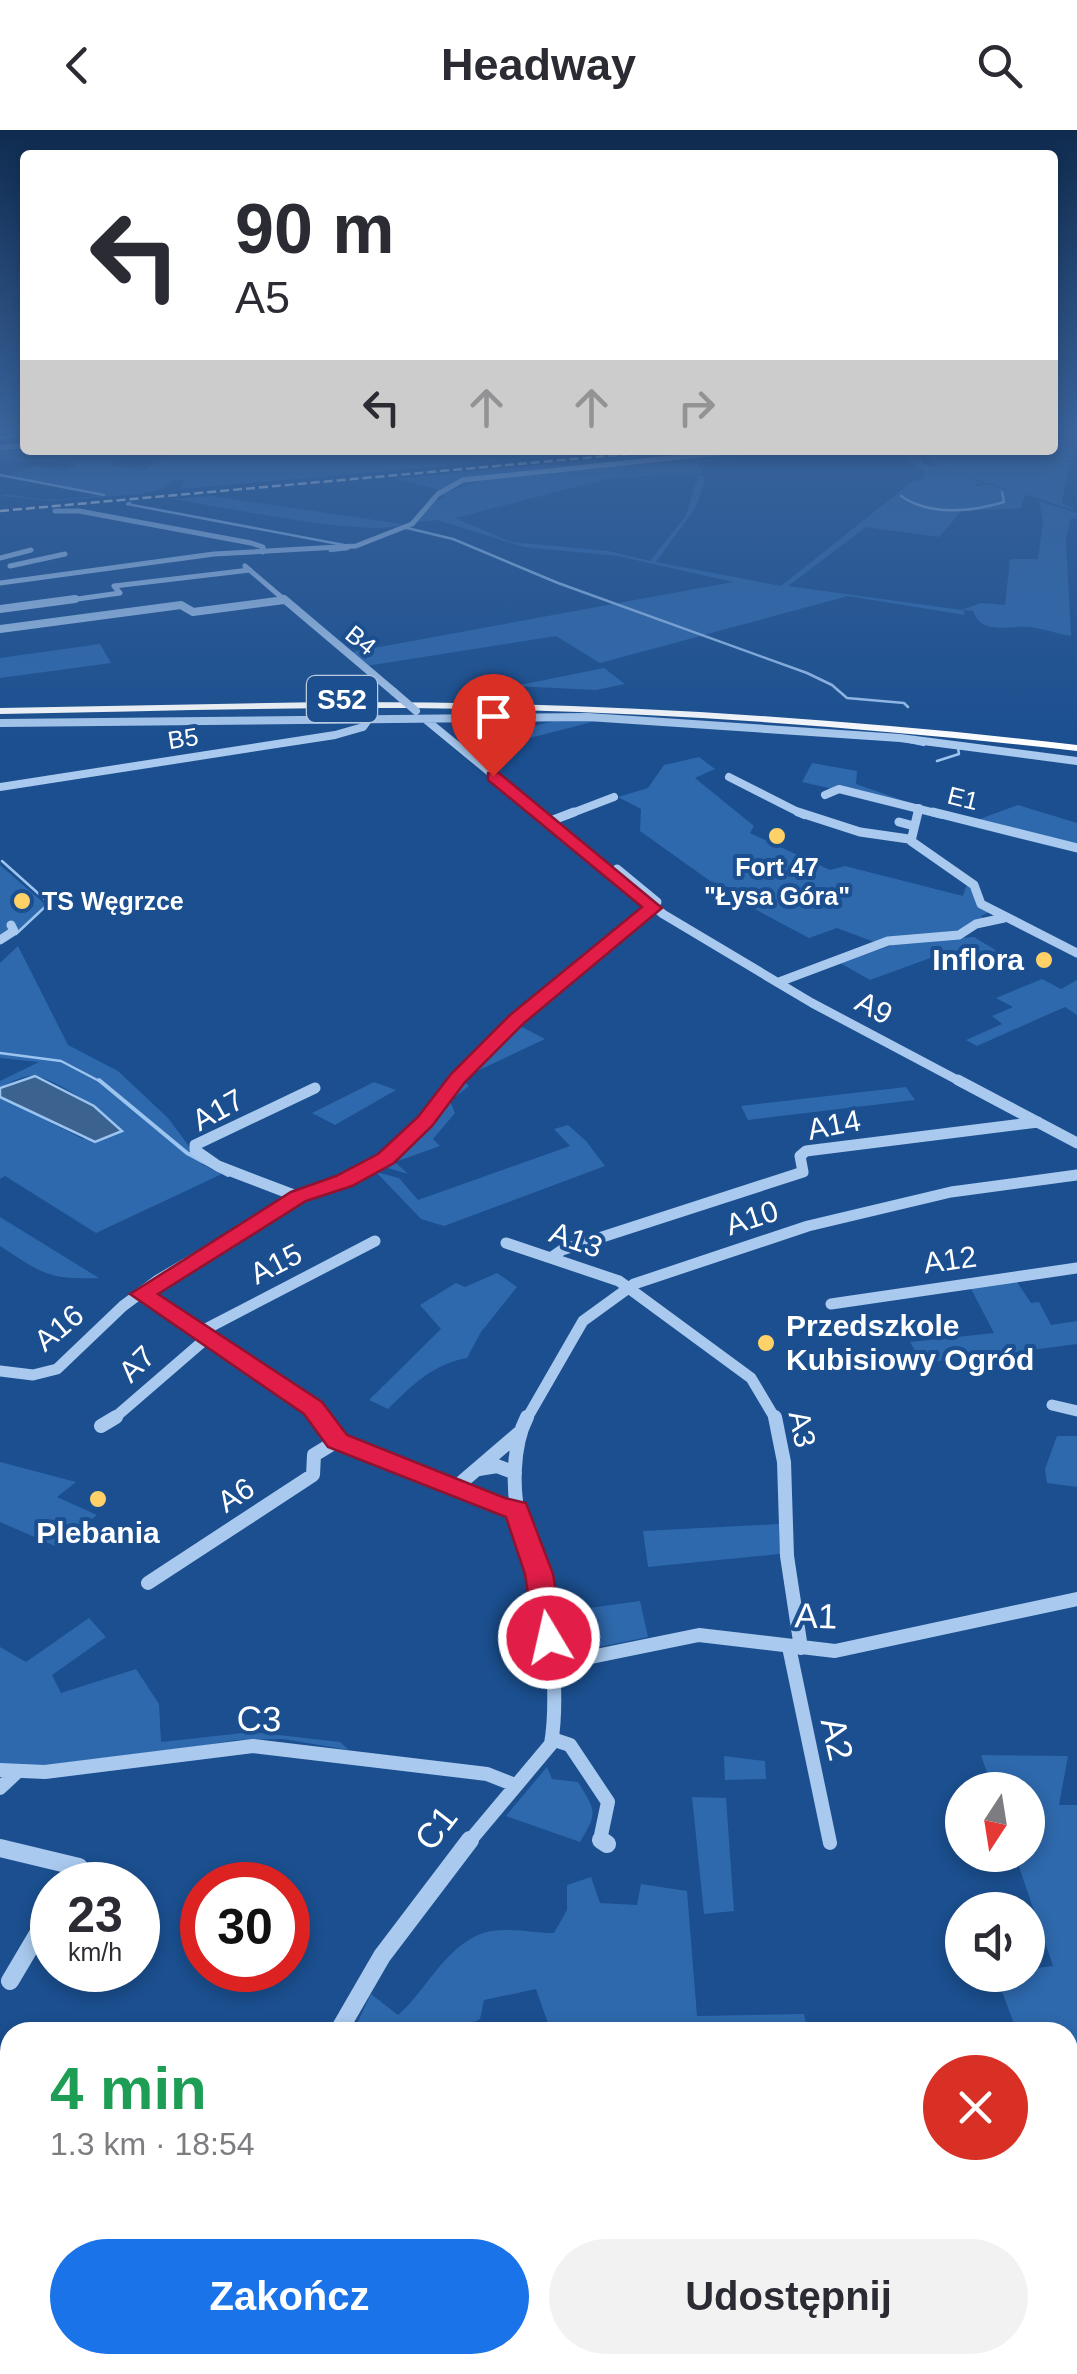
<!DOCTYPE html>
<html lang="pl">
<meta charset="utf-8">
<style>
:root{--surface:#fff;--page:#f2f2f3;--text:#2b2b33;--muted:#7c7c81;--accent:#1a73e8}
body{margin:0;font-family:Arial,sans-serif;background:var(--page);color:var(--text);height:100vh;display:flex;flex-direction:column;font-size:38px;white-space:nowrap}
*{box-sizing:border-box;margin:0}
p{font-size:32px;color:var(--muted)}
.icon{flex:none;width:55px;height:55px;fill:none;stroke:currentColor;stroke-width:2;stroke-linecap:round;stroke-linejoin:round}
.map{position:relative;flex:1;overflow:hidden}
.details{position:absolute;left:0px;top:1892px;width:1078px;height:352px;display:flex;flex-direction:column;background:var(--surface);border-radius:30px 30px 0 0;box-shadow:0 5px 15px #0003}
.details>*{flex:none}
.guide{position:absolute;left:20px;top:20px;width:1038px;height:305px;border-radius:10px;box-shadow:0 5px 15px #0003;background:#fff;color:var(--text);overflow:hidden}
.needle{width:65px;rotate:192deg}
.buttons{position:absolute;left:945px;top:1642px;display:grid;gap:20px}
.buttons a{display:grid;place-items:center;width:100px;height:100px;border-radius:50%;background:var(--surface);box-shadow:0 5px 15px #0003;font-size:50px}
.speed{position:absolute;left:30px;top:1732px;display:flex;gap:20px;font-size:50px;font-weight:700;text-align:center}
.speed>*{display:grid;place-content:center;width:130px;height:130px;border-radius:50%;background:var(--surface);box-shadow:0 5px 15px #0003;line-height:1}
.speed small{font-size:25px;font-weight:400}
.speed .limit{border:15px solid #d22;background:#fff;color:#111}
.pin{position:absolute;display:grid;place-items:center;width:85px;height:85px;color:#fff;margin:-102px -42px;border-radius:50% 50% 50% 0;rotate:-45deg;box-shadow:0 0 10px #0007}
.pin .icon{rotate:45deg}
.me{position:absolute;width:110px;margin:-55px;rotate:351deg;stroke-linejoin:round;filter:drop-shadow(0 0 8px #0008)}
.turn{display:flex;align-items:center;gap:35px;height:210px;padding:0 50px;font-size:45px}
.turn .icon{width:130px;height:130px;stroke-width:2.5}
.turn b{display:block;font-size:70px;line-height:85px}
.lanes{display:flex;align-items:center;height:95px;padding:0 50px;background:#0003;justify-content:center;gap:50px;direction:ltr}
.lanes .off{opacity:.35}
.round{display:grid;place-items:center;flex:none;width:105px;height:105px;border-radius:52px;background:var(--page)}
.head{display:flex;align-items:center;justify-content:space-between;height:170px;padding:0 50px}
h1{font-size:60px;font-weight:700;line-height:75px;color:#1e9e55}
.cta{display:flex;gap:20px;margin-top:auto;padding:20px 50px}
.cta a{flex:1;height:115px;border-radius:60px;background:var(--accent);color:#fff;font-size:40px;font-weight:700;line-height:115px;text-align:center}
.cta a+a{background:var(--page);color:var(--text)}
header{display:flex;justify-content:space-between;align-items:center;height:130px;padding:0 50px;background:var(--surface);font-size:45px;font-weight:700}
.map>svg:first-child{display:block}
.green{fill:#2e69ad}
.water{fill:#3c6290;stroke:#9cc4f0;stroke-width:2.5}
.lines{fill:none;stroke-linecap:round;stroke-linejoin:round}
.stream-far1{stroke:#9cc4f0;stroke-width:2.5}
.stream{stroke:#9cc4f0;stroke-width:4}
.minor-far5{stroke:#a9c9ee;stroke-width:5}
.minor-far4{stroke:#a9c9ee;stroke-width:8}
.minor-far3{stroke:#a9c9ee;stroke-width:9}
.minor-far2{stroke:#a9c9ee;stroke-width:11}
.minor-far1{stroke:#a9c9ee;stroke-width:14}
.minor{stroke:#a9c9ee;stroke-width:18}
.highway{fill:#fff;fill-rule:evenodd}
.rail{stroke:#fff;stroke-width:2.5;stroke-dasharray:9 4;stroke-linecap:butt}
.minor-bridge{stroke:#a9c9ee;stroke-width:8}
.route{fill:#e11d48;stroke:#92132f;stroke-width:2.5}
.poi-dot{fill:#ffd166;stroke:#1b4f8f;stroke-width:4}
.labels{text-anchor:middle;stroke-width:8;stroke-linejoin:round;paint-order:stroke}
.far-street-label{font-size:25px;fill:#fff;stroke:#1b4f8f}
.far-poi-label{font-size:25px;font-weight:bold;fill:#fff;stroke:#1b4f8f}
.shield{fill:#1b4f8f;stroke:#bbcadd;stroke-width:2.5}
.shield-label{font-size:28px;font-weight:bold;fill:#fff}
.poi-label{font-size:30px;font-weight:bold;fill:#fff;stroke:#1b4f8f;text-anchor:end}
.street-label{font-size:30px;fill:#fff;stroke:#1b4f8f}
.near-street-label{font-size:35px;fill:#fff;stroke:#1b4f8f}
</style>
<header><svg class="icon" aria-label="back" viewBox="0 0 24 24"><path d="M15 5l-7 7 7 7"/></svg>Headway<svg class="icon" aria-label="search" viewBox="0 0 24 24"><circle cx="10" cy="10" r="6"/><path d="M15 15l6 6"/></svg></header>
<div class="map">
<svg width="1077" height="2244" viewBox="0 0 1077 2244">
<rect width="100%" height="100%" fill="#1b4f8f"/>
<path class="green" d="M1053 301H1077L1071 330 1060 331 1069 333 1062 373 1077 381 940 338 917 320H1052Z
M25 317V320H134L108 336 143 341 178 320H633L180 359 184 351 174 350 163 359 141 364 51 371 0 366C13 362 24 368 38 369 59 370 82 368 103 365L9 346 35 336 63 341 77 335C50 329 27 335 0 330V318Z
M688 320H737L464 349 441 360 395 349Z
M753 320H812L743 325 697 334 703 343 610 348 455 388 511 412 608 421 650 431 686 386 698 345H702L705 350 696 377 656 432 781 456 913 351 924 350 925 342 901 324 837 320H912L923 330 922 333 981 352 973 356 990 355 1025 365 1021 378 962 381 939 407 866 397 788 456 962 480 981 473 1005 475 1010 429H1038L1043 392 1039 371 1077 383 1076 389H1070L1066 409 1071 506C1058 504 1045 499 1031 497 1010 495 982 506 973 481L963 480 965 485 848 466 600 533 556 506 366 536 352 522 733 452 618 426 524 417 437 390 417 392 433 373 445 367 441 364 479 351Z
M211 366 402 394C374 409 213 375 173 369Z
M100 514 111 533 0 548V528Z
M604 538 625 554 596 560 515 556Z
M562 589 600 590 471 623 470 612Z
M699 627 715 639 695 648 754 696 750 703 830 740 845 736 963 766 967 753 990 782 981 786 985 790 962 800 877 813 837 798 809 808 728 765 737 760 710 751 640 701 641 679 618 667 648 658 664 635Z
M812 633 857 641 856 654 916 675 848 660 845 656 833 659 802 652Z
M1018 675 1077 693V716L977 690Z
M0 735 45 774 15 804 0 807Z
M974 807 997 821 967 833 947 822 870 850 840 833 898 813Z
M18 816 68 915 118 941 168 988 203 1035 222 1044 96 1103 13 1051 5 1046 0 1049V967L83 1009 119 997C104 983 51 944 30 946 20 947 9 953 0 958V951L39 932 0 928V833Z
M1042 849 1061 859 1077 850V885L1065 877 977 916 966 910 1002 894 992 886 1013 877 996 868Z
M518 895 545 909 475 942 464 951 469 956 450 971 455 983 433 1009 440 1016 395 1032 408 1044 388 1038 387 1032Z
M374 952 396 960 335 995 312 983Z
M906 957 915 970 748 990 741 976Z
M568 995 586 1011 605 1036 444 1096 421 1089 376 1042 399 1048 418 1070 570 1016 554 999Z
M0 1087 99 1148C47 1150 42 1143 0 1116Z
M497 1143 517 1157 481 1202 467 1228C433 1234 412 1255 388 1279L369 1270 441 1199 420 1175 456 1153 465 1157Z
M1015 1149 1031 1173 1039 1172 1051 1195 1077 1191V1214L978 1227 970 1222 971 1227 922 1233 910 1212 994 1203 969 1155Z
M1057 1306H1077V1357L1047 1353 1045 1339Z
M0 1332 76 1352 57 1367 97 1385 55 1416 0 1392Z
M779 1394 780 1424 648 1437 643 1401Z
M640 1471 648 1507 584 1520 565 1513 560 1482Z
M89 1488 106 1507 52 1545 61 1563 136 1539 159 1574 161 1612 252 1602 340 1612 349 1620 283 1609 236 1610 140 1626 20 1638 0 1634V1517L26 1532Z
M981 1625 1068 1626 1059 1675H1077V1953H1068V1902H1017L996 1845H1028V1839L1053 1836 1015 1725H1028V1660H993Z
M724 1626 765 1631 766 1649 725 1650Z
M547 1637 552 1649 578 1652C596 1681 598 1682 580 1712L506 1686Z
M692 1667 726 1668 734 1781 704 1784Z
M591 1747 600 1773 637 1775 641 1754 687 1761 697 1886 804 1884 808 1902H551L536 1859 484 1870 480 1889C460 1899 450 1907 430 1894L419 1902H353L371 1864 398 1885C428 1859 443 1818 483 1803 502 1796 534 1803 554 1803L567 1780V1755Z
M0 1925 10 1928V2071L0 2067Z
M478 2235H666L667 2244H489Z
M891 2235H986L988 2244H799Z"/>
<path class="water" d="M35 946 94 976 122 1001 95 1012 0 967V958Z"/>
<g class="lines">
<path class="stream-far1" d="M0 308 25 304
M21 314 25 310
M0 345 104 365
M901 366C929 386 972 382 1004 372L1002 362
M130 373 127 374 344 415
M407 398 453 409 558 453 807 543 832 555 847 568 904 573 908 577
M330 421 348 419
M901 610 924 615
M937 631 959 624 958 618
M2 731 49 773 16 804
M0 923 61 931 103 953"/>
<path class="stream" d="M99 950 187 1023 228 1045"/>
<path class="minor-far5" d="M0 317 25 316
M55 381H79L251 413 263 417V422
M0 428 31 420
M10 436 65 424
M245 436 287 472
M0 453 214 424 356 416 412 394 438 364 463 350 747 320
M56 472 120 463 114 456 250 440
M272 472 284 470"/>
<path class="minor-far4" d="M284 469 394 562
M0 479 75 469
M0 499 181 475 193 482 284 470
M425 589 542 685
M0 593 588 587 900 608 1077 631
M729 647 804 685
M0 657 335 605 363 597 368 590
M825 665 839 659 943 685
M567 685 614 667
M917 685 919 678"/>
<path class="minor-far3" d="M539 682 663 784 812 873 963 953
M798 682 860 702 909 709
M918 682 911 711 974 755 981 774 1077 823
M933 682 1077 718
M548 692 574 682
M899 692 914 696
M617 739 657 772
M0 810 14 801 11 795
M779 852 888 811 959 805 976 794 1004 788
M454 953 517 889 653 777"/>
<path class="minor-far2" d="M958 950 1077 1013
M299 1067 218 1036 195 1020V1015L315 958
M506 1113 619 1151 751 1248 776 1290
M552 1127 562 1120 803 1042 800 1026 806 1021 1038 992
M141 1164 313 1278 324 1290
M831 1174 1077 1138
M200 1202 375 1111
M0 1241 33 1245 57 1239 123 1176 158 1150 299 1067 344 1051 386 1028 425 992 456 950
M1052 1275 1077 1281
M112 1290 208 1207
M526 1290 583 1191 634 1154 808 1096 951 1062 1077 1045"/>
<path class="minor-far1" d="M321 1287 337 1311 500 1377 517 1380
M775 1287 784 1332 787 1426 801 1518
M101 1296 116 1287
M479 1339 497 1336 515 1343
M456 1357 519 1303
M148 1453 313 1345 314 1325 337 1311
M789 1517 830 1713
M551 1529 591 1527 699 1505 835 1521 1077 1469
M552 1609 570 1615 608 1672 600 1710 605 1713
M0 1640 45 1642 253 1616 487 1644 515 1655
M0 1658 17 1642
M468 1713 551 1614C559 1567 551 1491 539 1444 534 1427 524 1411 520 1393 512 1361 512 1316 527 1287"/>
<path class="minor" d="M601 1710 607 1714
M0 1718 79 1737 68 1755
M10 1851 52 1780
M338 1902 382 1826 470 1710
M0 2184 10 2187
M161 2235 177 2240
M429 2244 431 2235"/>
<path class="highway" d="M325 572C577 571 827 586 1077 615V621C891 600 704 585 517 580 344 575 172 581 0 584V578Z"/>
<path class="rail" d="M0 381 673 320"/>
<path class="minor-bridge" d="M394 562 416 581"/>
</g>
<linearGradient id="sky" x2="0" y2="1"><stop stop-color="#0f2b4f"/><stop offset="0.49" stop-color="#39639b"/><stop offset="1" stop-color="#39639b" stop-opacity="0"/></linearGradient>
<rect width="1077" height="615" fill="url(#sky)"/>
<path class="route" d="M488 643H499L662 778 524 893 465 952 432 996 394 1033 352 1056 306 1071 158 1164 322 1272 347 1305 505 1368 526 1373 553 1444 564 1508 559 1516 549 1519 539 1516 535 1508 525 1444 506 1387 328 1317 304 1284 130 1164 291 1062 336 1046 378 1024 418 987 451 944 510 885 642 777 488 650Z"/>
<g class="poi-dot">
<circle cx="777" cy="706" r="10"/>
<circle cx="22" cy="771" r="10"/>
<circle cx="1044" cy="830" r="10"/>
<circle cx="766" cy="1213" r="10"/>
<circle cx="98" cy="1369" r="10"/>
</g>
<g class="labels">
<g class="far-street-label">
<text transform="translate(361 510) rotate(39)" y="9">B4</text>
<text transform="translate(183 608) rotate(-9)" y="9">B5</text>
<text transform="translate(963 668) rotate(14)" y="9">E1</text>
</g>
<g class="far-poi-label">
<text x="777" y="746">Fort 47<tspan x="777" dy="29">"Łysa Góra"</tspan></text>
<text x="42" y="780" text-anchor="start">TS Węgrzce</text>
</g>
<rect class="shield" x="307" y="546" width="70" height="46" rx="8"/>
<g class="shield-label">
<text x="342" y="579">S52</text>
</g>
<g class="poi-label">
<text x="1024" y="840">Inflora</text>
<text x="786" y="1206" text-anchor="start">Przedszkole<tspan x="786" dy="34">Kubisiowy Ogród</tspan></text>
<text x="98" y="1413" text-anchor="middle">Plebania</text>
</g>
<g class="street-label">
<text transform="translate(874 878) rotate(28)" y="10">A9</text>
<text transform="translate(218 980) rotate(-29)" y="10">A17</text>
<text transform="translate(834 995) rotate(-11)" y="10">A14</text>
<text transform="translate(752 1088) rotate(-18)" y="10">A10</text>
<text transform="translate(576 1110) rotate(19)" y="10">A13</text>
<text transform="translate(950 1130) rotate(-8)" y="10">A12</text>
<text transform="translate(276 1134) rotate(-27)" y="10">A15</text>
<text transform="translate(59 1198) rotate(-40)" y="10">A16</text>
<text transform="translate(137 1234) rotate(-45)" y="10">A7</text>
<text transform="translate(802 1299) rotate(78)" y="10">A3</text>
<text transform="translate(236 1365) rotate(-33)" y="10">A6</text>
</g>
<g class="near-street-label">
<text transform="translate(816 1486) rotate(2)" y="12">A1</text>
<text transform="translate(259 1589) rotate(1)" y="12">C3</text>
<text transform="translate(837 1609) rotate(77)" y="12">A2</text>
<text transform="translate(436 1698) rotate(-52)" y="12">C1</text>
</g>
</g>
</svg>
<div class="buttons">
<a><svg class="needle" viewBox="-14 -14 28 28"><path d="M0-13l5 13h-10z" fill="#e53935"/><path d="M0 13l5-13h-10z" fill="#7c7c81"/></svg></a>
<a><svg class="icon" aria-label="sound" viewBox="0 0 24 24"><path d="M4 9h4l5-4v14l-5-4H4zM17 9q2 3 0 6"/></svg></a>
</div>
<div class="speed"><div>23<small>km/h</small></div><div class="limit">30</div></div>
<div class="pin" style="left:493px;top:646px;background:#d93025"><svg class="icon" aria-label="arrive" viewBox="0 0 24 24"><path d="M6 21V4h12l-3 4 3 4H6"/></svg></div>
<svg class="me" style="left:549px;top:1508px" viewBox="-20 -20 40 40"><circle r="17" fill="#e11d48" stroke="#fff" stroke-width="3"/><path d="M0-11L8 9 0 5-8 9z" fill="#fff"/></svg>
<div class="guide">
<div class="turn"><svg class="icon" aria-label="left" viewBox="0 0 24 24"><path d="M17 20v-9H6M10 6l-5 5 5 5"/></svg><div><b>90 m</b>A5</div></div>
<div class="lanes"><svg class="icon" aria-label="left" viewBox="0 0 24 24"><path d="M17 20v-9H6M10 6l-5 5 5 5"/></svg><svg class="icon off" aria-label="ahead" viewBox="0 0 24 24"><path d="M12 20V5M6 11l6-6 6 6"/></svg><svg class="icon off" aria-label="ahead" viewBox="0 0 24 24"><path d="M12 20V5M6 11l6-6 6 6"/></svg><svg class="icon off" aria-label="right" viewBox="0 0 24 24"><path d="M7 20v-9h11M14 6l5 5-5 5"/></svg></div>
</div>
<section class="details">
<div class="head"><div><h1>4 min</h1><p>1.3 km · 18:54</p></div><a class="round" style="background:#d93025;color:#fff"><svg class="icon" aria-label="close" viewBox="0 0 24 24"><path d="M6 6l12 12M18 6L6 18"/></svg></a></div>
<div class="cta"><a>Zakończ</a><a>Udostępnij</a></div>
</section>
</div>
